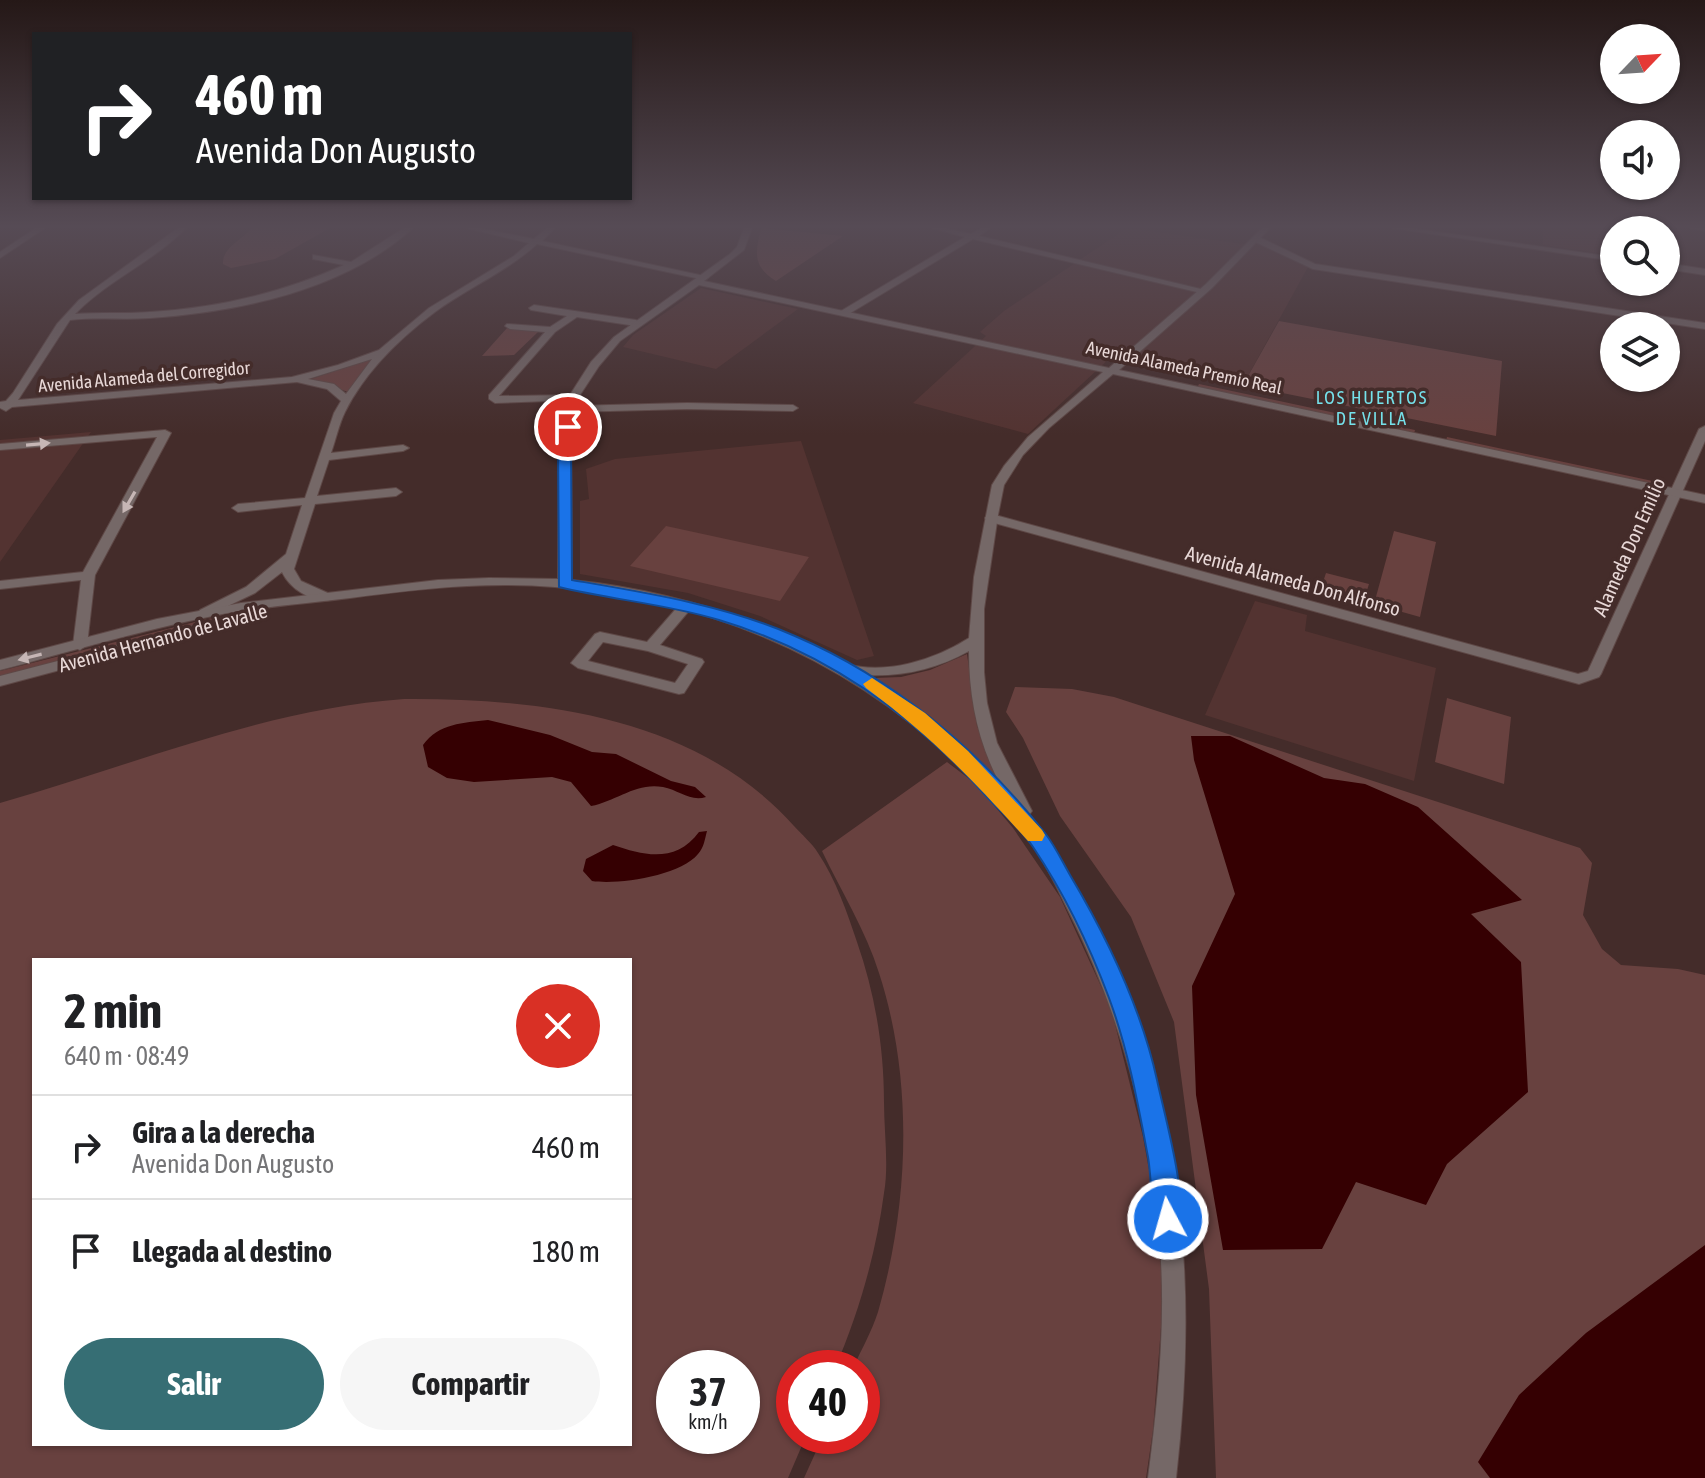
<!DOCTYPE html>
<html lang="es">
<meta charset="utf-8">
<style>
:root{--surface:#fff;--page:#f6f6f6;--text:#202124;--muted:#757577;--line:#e0e0e0;--accent:#366e74}
body{margin:0;font-family:"Asap Condensed",sans-serif;background:var(--page);color:var(--text);height:100vh;display:flex;flex-direction:column;font-size:30px;white-space:nowrap}
*{box-sizing:border-box;margin:0}
p{font-size:26px;color:var(--muted)}
.icon{flex:none;width:44px;height:44px;fill:none;stroke:currentColor;stroke-width:2;stroke-linecap:round;stroke-linejoin:round}
.map{position:relative;flex:1;overflow:hidden}
.panel{position:absolute;left:32px;top:958px;width:600px;height:488px;display:flex;flex-direction:column;background:var(--surface);border-radius:0px;box-shadow:0 2px 6px #0004}
.panel>*{flex:none}
.top-card{position:absolute;left:32px;top:32px;width:600px;height:168px;border-radius:0px;box-shadow:0 2px 6px #0004;background:#202124;color:#fff;overflow:hidden}
.needle{width:52px;rotate:65deg}
.fabs{position:absolute;left:1600px;top:24px;display:grid;gap:16px}
.fabs a{display:grid;place-items:center;width:80px;height:80px;border-radius:50%;background:var(--surface);box-shadow:0 2px 6px #0004;font-size:40px}
.speed{position:absolute;left:656px;top:1350px;display:flex;gap:16px;font-size:40px;font-weight:700;text-align:center}
.speed>*{display:grid;place-content:center;width:104px;height:104px;border-radius:50%;background:var(--surface);box-shadow:0 2px 6px #0004;line-height:1}
.speed small{font-size:20px;font-weight:400}
.speed .limit{border:12px solid #d22;background:#fff;color:#111}
.pin{position:absolute;display:grid;place-items:center;width:68px;height:68px;color:#fff;margin:-34px;border:4px solid #fff;border-radius:50%;box-shadow:0 2px 8px #0007}
.me{position:absolute;width:88px;margin:-44px;rotate:354deg;stroke-linejoin:round;filter:drop-shadow(0 0 6px #0008)}
.turn{display:flex;align-items:center;gap:28px;height:168px;padding:0 32px;font-size:36px}
.turn .icon{width:104px;height:104px;stroke-width:2.5}
.turn b{display:block;font-size:56px;line-height:68px}
.round{display:grid;place-items:center;flex:none;width:84px;height:84px;border-radius:42px;background:var(--page)}
.summary{display:flex;align-items:center;justify-content:space-between;height:136px;padding:0 32px}
h1{font-size:48px;font-weight:700;line-height:60px}
.action{display:flex;gap:16px;margin-top:auto;padding:16px 32px}
.action a{flex:1;height:92px;border-radius:48px;background:var(--accent);color:#fff;font-size:32px;font-weight:700;line-height:92px;text-align:center}
.action a+a{background:var(--page);color:var(--text)}
ul{padding:0;list-style:none}
li{display:flex;align-items:center;gap:24px;height:104px;padding:0 32px;border-top:2px solid var(--line)}
li div{flex:1}
li b{display:block;font-size:30px}
li em{font-style:normal}
.map>svg:first-child{display:block}
.built{fill:#533331}
.green{fill:#68413f;fill-rule:evenodd}
.water{fill:#350002}
.lines{fill:none;stroke-linecap:round;stroke-linejoin:round}
.minor-casing{stroke:#5e4846;stroke-width:2}
.tertiary-casing{stroke:#5e4846;stroke-width:2}
.minor{fill:#756867;fill-rule:evenodd}
.tertiary{fill:#756867;fill-rule:evenodd}
.oneway{fill:#c6b6b5}
.route{fill:#1a73e8;stroke:#114b97;stroke-width:2}
.slow{fill:#f59e0b}
.labels{text-anchor:middle;stroke-width:7;stroke-linejoin:round;paint-order:stroke}
.far-street-label{font-size:18px;fill:#e8d8d7;stroke:#442c2a}
.far-neighbourhood-label{font-size:18px;letter-spacing:2px;fill:#75e1ea;stroke:#442c2a}
.street-label{font-size:20px;fill:#e8d8d7;stroke:#442c2a}
</style>
<div class="map">
<svg width="1705" height="1478" viewBox="0 0 1705 1478">
<rect width="100%" height="100%" fill="#442c2a"/>
<path class="built" d="M1127 228 1243 244H1260L1308 267 1243 385 1110 358 1028 434 913 403 986 336 980 332 1004 311Z
M1543 228H1602L1604 254 1543 245Z
M701 288 798 309 716 369 623 347 633 335Z
M91 432 0 562V440Z
M801 441 874 656 857 660 760 616 688 593 580 574V501L589 499 586 469 615 459Z
M1255 601 1307 615 1305 631 1436 668 1414 781 1205 715Z"/>
<path class="green" d="M252 228H330L275 259 231 268 223 264C222 247 242 240 252 228Z
M761 228 843 236 776 281C751 266 756 250 761 228Z
M1279 321 1502 361 1496 436 1243 385Z
M507 328 538 332 514 355 482 356Z
M374 358 348 392 311 379Z
M1199 384 1415 430 1414 434 1197 388Z
M1447 437 1662 483 1663 488 1446 441Z
M666 526 809 557 780 601 630 566Z
M1394 531 1436 542 1420 617 1374 604Z
M1326 573 1369 584 1364 600 1321 588Z
M240 614 0 676V671L207 619Z
M967 654 977 726 1002 783 931 717 875 678 901 677 930 670Z
M1015 687 1072 689 1114 697 1580 848 1592 863 1583 915 1602 949 1621 965 1678 969 1705 975V1478H1216L1209 1289 1174 1022 1131 917 1060 816 1023 738 1006 712Z
M1447 698 1511 717 1504 784 1435 762Z
M404 699C542 698 697 717 794 826 802 835 812 843 818 853 836 880 847 912 857 942 875 994 884 1047 884 1102 884 1132 889 1165 884 1193 876 1253 859 1313 835 1368H794V1436H806L788 1478H0V803C134 765 264 709 404 699ZM34 960H630V1444H34ZM674 1368H742V1436H674Z
M947 762 976 784 1013 828 1060 897 1111 1008 1143 1137 1166 1263 1153 1430 1146 1478H804L823 1436H862V1368H853C861 1350 872 1331 878 1312 909 1204 914 1081 879 973 866 931 841 891 822 851Z"/>
<path class="water" d="M488 720 550 735 592 752 616 754 671 781 695 787 706 797C690 802 679 790 663 787 636 782 617 801 591 806L571 782 552 777 474 782 447 778 428 767 423 745C439 723 463 723 488 720Z
M1191 736H1230L1324 778 1365 784 1418 807 1522 900 1471 914 1521 962 1528 1092 1447 1164 1426 1205 1356 1182 1322 1249 1223 1250 1196 1095 1192 986 1235 894 1194 760Z
M707 831C705 838 704 848 698 854 680 876 618 885 592 881L583 871 586 859 613 845C645 856 676 863 699 832Z
M1705 1245V1478H1490L1478 1462 1519 1395 1586 1333Z"/>
<g class="lines">
<defs>
<path id="minor" d="M36 228H45L0 258V252Z
M178 228H186C153 262 108 280 75 314 100 312 125 314 150 312 218 308 282 293 344 265L313 259V255L351 262 404 228H413C345 290 239 312 150 318 123 320 97 317 70 320L18 400 292 377 338 365 379 350 429 308 514 256 529 243 466 228H479L534 239 547 228H555L542 241 709 277 705 280 537 244C506 272 468 288 435 312 400 338 365 372 345 412 339 424 336 439 331 453L403 445 409 448 403 451 329 460 317 496 396 488 402 492 396 496 315 504 294 569 301 581 330 594 332 597 330 600C311 602 290 589 282 572L255 593 205 617 198 613 200 610 246 587 286 554 302 505 238 512 232 508 238 504 305 498 334 413 341 401 327 389 297 382 12 407 6 411 0 408V402L6 401 13 393 57 324 79 300ZM372 359 346 394 334 384 308 379Z
M932 228H944L971 234 981 228H990L979 236 1205 290 1201 293 973 239 847 315H841V311L965 237Z
M1392 228H1410L1614 257V261Z
M1253 237H1259L1315 264 1705 323V329L1313 269 1253 241Z
M1666 263 1705 269V275L1666 269Z
M534 305 636 320 641 323 636 326 577 317 555 332 499 396 573 395 578 398 577 400 495 403 489 399V395L545 332 510 329 505 326 507 324 550 327 567 316 531 310 529 308Z
M687 403 793 405 798 408 793 411 687 409 571 412 566 409 571 406Z
M1705 426V441L1601 674 1599 677 1579 684 987 521 985 518 987 515H995L1578 674 1588 671 1699 429Z
M165 430 171 433 95 575 87 645 80 650 75 648 73 645 81 580 0 589V581L83 572 157 437 0 450V444Z
M686 602 693 606 660 645 702 659 704 662 684 693 679 694 578 668 571 663 595 634 600 632 647 642 681 603ZM603 642 648 651 688 664 675 683 588 661Z"/>
<path id="tertiary" d="M744 228H752L744 250 704 281 1109 368 1206 284 1262 228H1270L1212 288 1119 370 1705 495V503L1113 374 1049 428 1023 455 1004 485 998 515 984 609V672L987 703 997 743 1032 811 1029 815C1055 844 1071 879 1089 913 1184 1095 1199 1278 1176 1478H1148C1158 1401 1166 1324 1160 1246 1151 1129 1122 1017 1069 912 1057 888 1046 863 1030 841 1013 817 991 796 970 775 855 663 715 600 555 587 487 581 418 589 350 598 303 604 255 607 208 617 138 631 69 652 0 670V660L157 619 241 603 438 580 489 578 558 579 559 444 568 398 591 362 614 337 730 254 737 247ZM699 285 1103 372 1028 437 1004 466 992 485 974 577 969 638C934 660 887 675 846 664 837 662 828 654 819 650 806 643 793 637 780 632 714 606 642 587 572 580L571 444 578 398 599 366 620 341ZM969 651C969 699 978 742 1000 784L924 716 865 675C902 677 937 669 969 651Z
M1690 228H1705V231Z
M254 610 259 611 261 614 259 617 0 686V676Z"/>
</defs>
<use href="#minor" class="minor-casing"/>
<use href="#tertiary" class="tertiary-casing"/>
<use href="#minor" class="minor"/>
<use href="#tertiary" class="tertiary"/>
</g>
<defs><path id="oneway-solid" d="M-6-.8H1V-3.2L6.5 0L1 3.2V.8H-6Z" transform="scale(2)"/></defs>
<g class="oneway">
<use href="#oneway-solid" transform="translate(38 444) rotate(-5)"/>
<use href="#oneway-solid" transform="translate(129 502) rotate(120)"/>
<use href="#oneway-solid" transform="translate(30 657) rotate(166)"/>
</g>
<linearGradient id="sky" x2="0" y2="1"><stop stop-color="#251817"/><stop offset="0.52" stop-color="#564b55"/><stop offset="1" stop-color="#564b55" stop-opacity="0"/></linearGradient>
<rect width="1705" height="435" fill="url(#sky)"/>
<path class="route" d="M564 424 574 427 571 444 572 580C648 593 725 605 795 636 893 678 979 750 1045 833 1055 846 1062 861 1070 875 1108 939 1141 1007 1157 1080 1164 1113 1189 1201 1178 1229L1168 1233 1159 1229C1150 1207 1152 1181 1148 1157 1138 1104 1128 1049 1109 998 1090 947 1064 893 1033 847 1021 829 1003 814 988 798 915 716 826 652 719 620 667 604 612 600 559 587L558 444Z"/>
<path class="slow" d="M872 678 925 713 968 751 1042 830 1045 835 1042 841H1028C974 781 931 736 866 688L863 684Z"/>
<g class="labels">
<g class="far-street-label">
<text transform="translate(1184 368) rotate(12)" y="6">Avenida Alameda Premio Real</text>
<text transform="translate(144 377) rotate(-5)" y="6">Avenida Alameda del Corregidor</text>
</g>
<g class="far-neighbourhood-label">
<text x="1372" y="404">LOS HUERTOS<tspan x="1372" dy="21">DE VILLA</tspan></text>
</g>
<g class="street-label">
<text transform="translate(1629 547) rotate(-66)" y="7">Alameda Don Emilio</text>
<text transform="translate(1293 581) rotate(15)" y="7">Avenida Alameda Don Alfonso</text>
<text transform="translate(163 638) rotate(-15)" y="7">Avenida Hernando de Lavalle</text>
</g>
</g>
</svg>
<div class="fabs">
<a><svg class="needle" viewBox="-14 -14 28 28"><path d="M0-13l5 13h-10z" fill="#e53935"/><path d="M0 13l5-13h-10z" fill="#757577"/></svg></a>
<a><svg class="icon" aria-label="sound" viewBox="0 0 24 24"><path d="M4 9h4l5-4v14l-5-4H4zM17 9q2 3 0 6"/></svg></a>
<a><svg class="icon" aria-label="search" viewBox="0 0 24 24"><circle cx="10" cy="10" r="6"/><path d="M15 15l6 6"/></svg></a>
<a><svg class="icon" aria-label="layers" viewBox="0 0 24 24"><path d="M12 4l9 5-9 5-9-5zM3 14l9 5 9-5"/></svg></a>
</div>
<div class="speed"><div>37<small>km/h</small></div><div class="limit">40</div></div>
<div class="pin" style="left:568px;top:427px;background:#d93025"><svg class="icon" aria-label="arrive" viewBox="0 0 24 24"><path d="M6 21V4h12l-3 4 3 4H6"/></svg></div>
<svg class="me" style="left:1168px;top:1219px" viewBox="-20 -20 40 40"><circle r="17" fill="#1a73e8" stroke="#fff" stroke-width="3"/><path d="M0-11L8 9 0 5-8 9z" fill="#fff"/></svg>
<div class="top-card">
<div class="turn"><svg class="icon" aria-label="right" viewBox="0 0 24 24"><path d="M7 20v-9h11M14 6l5 5-5 5"/></svg><div><b>460 m</b>Avenida Don Augusto</div></div>
</div>
<section class="panel">
<div class="summary"><div><h1>2 min</h1><p>640 m · 08:49</p></div><a class="round" style="background:#d93025;color:#fff"><svg class="icon" aria-label="close" viewBox="0 0 24 24"><path d="M6 6l12 12M18 6L6 18"/></svg></a></div>
<ul>
<li><svg class="icon" aria-label="right" viewBox="0 0 24 24"><path d="M7 20v-9h11M14 6l5 5-5 5"/></svg><div><b>Gira a la derecha</b><p>Avenida Don Augusto</p></div><em>460 m</em></li>
<li><svg class="icon" aria-label="arrive" viewBox="0 0 24 24"><path d="M6 21V4h12l-3 4 3 4H6"/></svg><div><b>Llegada al destino</b></div><em>180 m</em></li>
</ul>
<div class="action"><a>Salir</a><a>Compartir</a></div>
</section>
</div>
